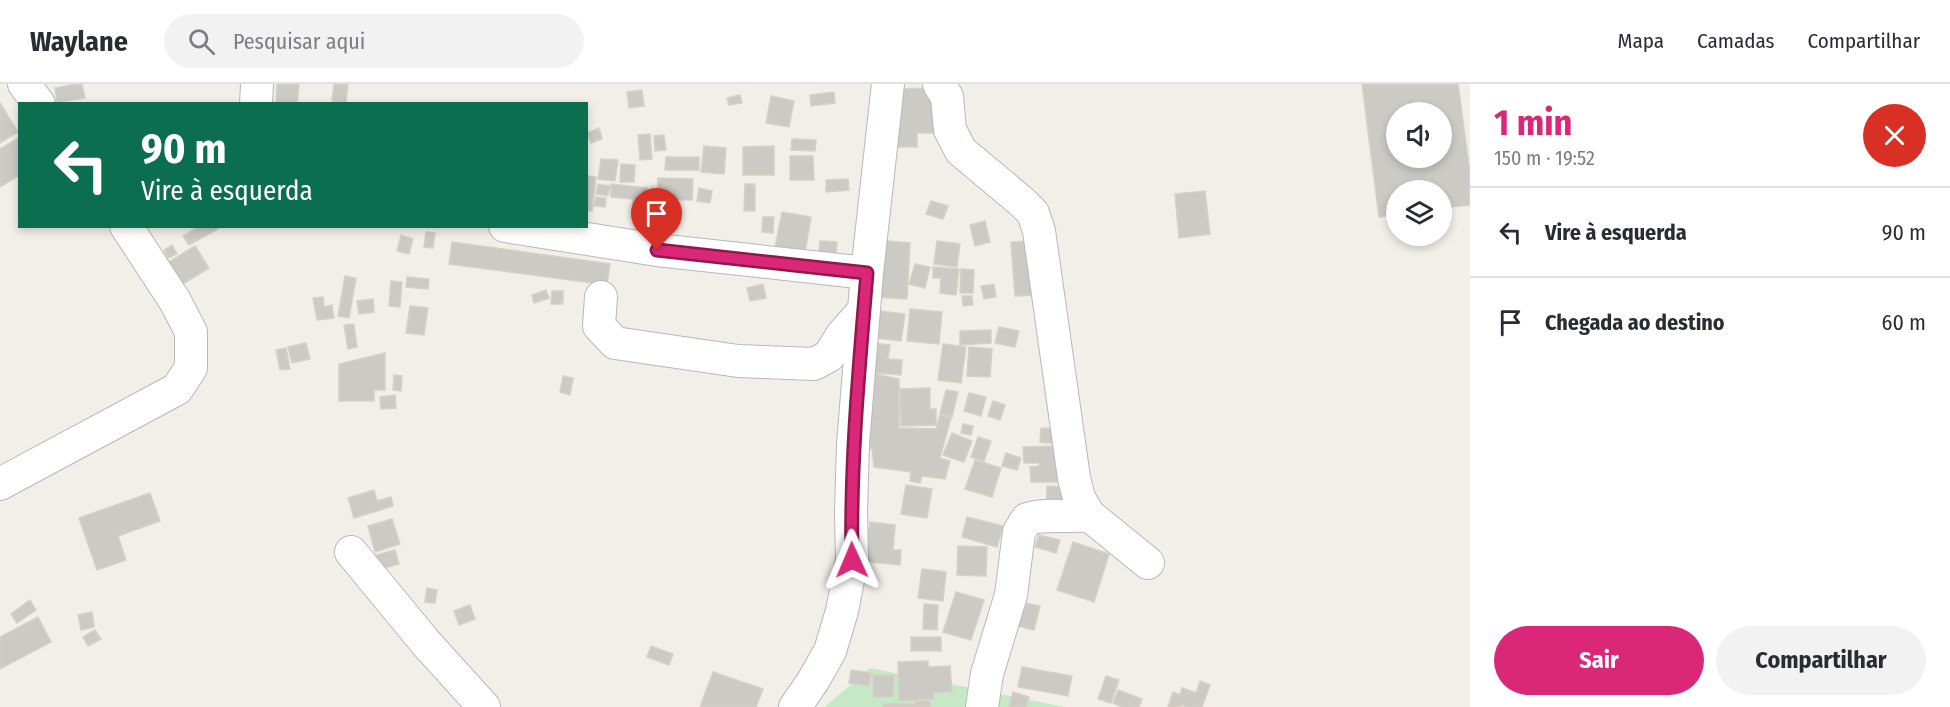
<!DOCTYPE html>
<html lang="pt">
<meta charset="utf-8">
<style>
:root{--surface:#fff;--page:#f2f2f3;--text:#2b2b33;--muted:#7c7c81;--line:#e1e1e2;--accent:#db2777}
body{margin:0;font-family:"Fira Sans Condensed",sans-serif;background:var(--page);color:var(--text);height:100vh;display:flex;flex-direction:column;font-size:22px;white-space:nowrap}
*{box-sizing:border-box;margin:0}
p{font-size:20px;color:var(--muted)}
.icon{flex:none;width:33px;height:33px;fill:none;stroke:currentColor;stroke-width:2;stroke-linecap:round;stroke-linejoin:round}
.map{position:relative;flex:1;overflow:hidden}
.panel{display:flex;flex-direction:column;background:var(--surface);width:480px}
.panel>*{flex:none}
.top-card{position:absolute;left:18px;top:18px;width:570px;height:126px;border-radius:0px;box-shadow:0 3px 9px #0003;background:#0b6e4f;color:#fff;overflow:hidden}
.tools{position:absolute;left:1386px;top:18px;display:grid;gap:12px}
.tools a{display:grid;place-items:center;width:66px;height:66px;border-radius:50%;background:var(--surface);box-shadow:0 3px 9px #0003;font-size:30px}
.pin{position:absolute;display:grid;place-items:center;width:51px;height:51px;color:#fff;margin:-62px -26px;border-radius:50% 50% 50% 0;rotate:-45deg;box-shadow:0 0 6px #0007}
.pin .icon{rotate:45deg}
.me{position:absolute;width:66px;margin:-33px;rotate:359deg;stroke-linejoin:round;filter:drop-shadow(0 0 4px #0008)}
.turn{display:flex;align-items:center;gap:21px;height:126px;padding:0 24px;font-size:27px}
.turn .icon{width:78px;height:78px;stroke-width:2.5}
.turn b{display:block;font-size:42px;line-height:51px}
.round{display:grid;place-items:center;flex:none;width:63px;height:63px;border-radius:32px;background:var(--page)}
.headline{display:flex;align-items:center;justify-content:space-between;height:102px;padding:0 24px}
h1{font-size:36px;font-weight:700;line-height:45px;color:var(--accent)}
.primary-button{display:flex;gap:12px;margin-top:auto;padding:12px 24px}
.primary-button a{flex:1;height:69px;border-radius:36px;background:var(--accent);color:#fff;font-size:24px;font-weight:700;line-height:69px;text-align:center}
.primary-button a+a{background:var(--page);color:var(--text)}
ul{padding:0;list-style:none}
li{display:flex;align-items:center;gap:18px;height:90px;padding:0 24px;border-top:2px solid var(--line)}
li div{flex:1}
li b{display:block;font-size:22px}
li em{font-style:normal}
header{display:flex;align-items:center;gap:36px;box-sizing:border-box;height:84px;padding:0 30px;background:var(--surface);border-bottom:2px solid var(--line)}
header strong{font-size:28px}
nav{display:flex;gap:33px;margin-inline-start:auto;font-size:21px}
.search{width:420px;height:54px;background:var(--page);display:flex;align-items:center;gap:15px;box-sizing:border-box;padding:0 21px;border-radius:33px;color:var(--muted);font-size:22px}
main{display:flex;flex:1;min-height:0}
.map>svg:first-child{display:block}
.green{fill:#c5e8c5}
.building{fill:#cccac5;stroke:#d6d1c6;stroke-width:1.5;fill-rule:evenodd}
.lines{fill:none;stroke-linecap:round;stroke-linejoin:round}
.minor-casing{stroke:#b5b8bc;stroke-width:34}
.minor{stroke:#fff;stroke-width:32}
.route-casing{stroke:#8e194d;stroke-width:15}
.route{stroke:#db2777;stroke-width:10}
</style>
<header>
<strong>Waylane</strong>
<div class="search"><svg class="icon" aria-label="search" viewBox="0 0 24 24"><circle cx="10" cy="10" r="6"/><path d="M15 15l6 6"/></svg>Pesquisar aqui</div>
<nav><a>Mapa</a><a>Camadas</a><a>Compartilhar</a></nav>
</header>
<main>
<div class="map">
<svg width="1470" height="623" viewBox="0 0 1470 623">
<rect width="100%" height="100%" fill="#f1efe8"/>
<path class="green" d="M870 584 1065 623H825Z"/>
<path class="building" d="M76 0H82L85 14 57 18 55 4Z
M277 0H299L297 20H276Z
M334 0H348L346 19 332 17Z
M1362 0H1458L1470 89V121L1442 124V106H1396V130L1379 133ZM1396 28H1442V74H1396Z
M938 4 939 49H917V63H891V5Z
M642 6 644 22 629 24 627 8Z
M834 8 835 19 811 22 810 11Z
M740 11 742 19 729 21 727 14Z
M771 12 794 17 789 43 766 39Z
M0 19 18 48 0 59Z
M599 44 602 55 591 59 587 49Z
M650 50 652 75 640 76 638 51Z
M664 51 666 66 655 67 654 52Z
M18 54 20 91 0 103V65Z
M792 55 816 56 815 67 791 66Z
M704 62 726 64 724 90 701 88Z
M774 62V91H743V63Z
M790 72H813L814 96H790Z
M666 73H699V86H665Z
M601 75 618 76 615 97 598 95Z
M621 80 635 81 634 98H620Z
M586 92 596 93 592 127H586Z
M658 94 693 95 692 116 657 115Z
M848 95 849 106 826 108V96Z
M598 100 610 102 608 112 596 110Z
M611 100 647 104 645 123 633 122V115L611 113Z
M745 100H755V127H744Z
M699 104 712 107 710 119 697 117Z
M1205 107 1210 150 1179 154 1175 110Z
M596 113 606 114 605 123 594 122Z
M931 117 948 122 943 135 926 130Z
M782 128 811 133 804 174 774 169Z
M763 133H774L773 149 762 148Z
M985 137 990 158 975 162 970 141Z
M200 142H216L218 145 189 161 183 152Z
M426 148 435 149 433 164 424 163Z
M401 151 413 155 409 170 397 167Z
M877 156 910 159 907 215 873 213Z
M820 157 837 158 836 169 819 167Z
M937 157 960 160 957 183 934 180Z
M1033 157 1037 211 1015 212 1011 158Z
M452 158 610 180 607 201 449 180Z
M172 161 177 170 168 174 164 166Z
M195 162 209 184 178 203 164 181Z
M915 180 930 183 925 204 909 200Z
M933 183 959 185 956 211 940 209 941 194H933Z
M961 185 974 186 973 209H960Z
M345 192 356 194 349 234 338 232Z
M407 193 429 195 428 205 406 203Z
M391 197 402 198 400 223 389 222Z
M763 200 766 214 750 217 747 204Z
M994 200 996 213 984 215 981 202Z
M546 206 549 214 534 219 532 211Z
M552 207H563V220H551Z
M962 212H972L973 221 963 222Z
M323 213 324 223 332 221 334 234 317 236 313 214Z
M373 215 374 228 359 230 357 217Z
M410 222 428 224 424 251 406 249Z
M910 225 942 228 939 260 907 257Z
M880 227 905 230 901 257 877 254Z
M354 240 357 263 348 265 344 241Z
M999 243 1019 247 1015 263 995 259Z
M991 246V259L960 261V247Z
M306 259 310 275 292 279 288 263Z
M872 259 890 261 888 275 902 276 901 291 864 288Z
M943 260 966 263 961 299 938 296Z
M969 263 992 265 990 293 967 292Z
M286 264 290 285 280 286 276 266Z
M385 269V306H374V317H339V280Z
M870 289 899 295V344L936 345 940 331 951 334 940 374 950 377 945 395 922 392 920 399 910 397 911 388 874 383 872 365H858Z
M394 291 402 292 401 307 393 306Z
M563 292 573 294 570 311 560 308Z
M930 304V325H936V341L901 342 900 305Z
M946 306 958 308 952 333 940 330Z
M969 309 986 313 981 332 964 327Z
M395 311 396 324 381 325 380 313Z
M993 317 1005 321 1000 336 988 332Z
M963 340 973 342 971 351 961 349Z
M1041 344 1059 345 1058 360 1040 358Z
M952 349 972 357 964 378 943 371Z
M978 353 991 357 984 377 971 373Z
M1055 362V381L1062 382 1063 398H1031L1030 383 1039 382V379H1024L1023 363Z
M1006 369 1021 374 1017 386 1002 382Z
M975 376 1001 384 992 413 965 405Z
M906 401 932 405 927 434 901 430Z
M1047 402 1065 403 1064 429 1046 428Z
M374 406 377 417 391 413 393 422 354 434 348 414Z
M150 409 160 437 118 452 126 476 97 486 79 434Z
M967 433 1003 442 997 463 962 453Z
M392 435 400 460 375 468 368 442Z
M870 438 895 441 893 466H901L900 481 861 477 866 467Z
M1039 451 1060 456 1056 469 1035 463Z
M1073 458 1109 470 1094 518 1057 506Z
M958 462 987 463 986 492 957 491Z
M395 466 399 480 377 486 373 472Z
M922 485 946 488 943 517 918 514Z
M427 504 437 506 435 519 425 518Z
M956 508 984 516 971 556 943 548Z
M30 516 36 526 17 539 11 530Z
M1016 517 1040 522 1034 546 1010 540Z
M924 520 938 521 937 546 923 545Z
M470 521 475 535 459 541 454 527Z
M92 528 94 543 81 546 78 531Z
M38 533 51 558 0 585V553Z
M95 546 101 555 88 562 83 553Z
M911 553H941V567H911Z
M651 562 673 570 669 581 647 573Z
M928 577V583L950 582 952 608 933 609 934 615 899 617 898 578Z
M1022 583 1072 592 1068 612 1018 603Z
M851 586 871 589 869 602 849 599Z
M713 588 763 605 756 623H700Z
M873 591H894L893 613H873Z
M1106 592 1119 596 1111 619 1098 615Z
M1200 597 1210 601 1202 623H1187L1181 621V623H1168L1173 608 1180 611 1182 604 1196 609Z
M1118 606 1142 615 1139 623H1122L1113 619Z
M1013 608 1029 613 1026 623H1009Z
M915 617H930V623H883V620H915Z"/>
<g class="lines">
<defs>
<path id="minor" d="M24 0 39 20
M939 0 947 13 950 46 961 67 1022 118 1033 129 1039 147 1074 394 1079 414 1089 431 1148 479
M256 20 257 0
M505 142 657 166 867 189
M601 213 599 242 615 259 738 277 814 280 829 272 842 251 864 226
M0 400 177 305 191 284V248L175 217 126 142
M351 468 426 559 484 623
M795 623 813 597 830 567 842 527 852 476 851 428 853 360 867 189 888 0
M982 623 987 590 1011 511 1019 448 1027 435C1047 429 1068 434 1089 431"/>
</defs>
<use href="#minor" class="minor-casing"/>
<use href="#minor" class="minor"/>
</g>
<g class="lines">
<defs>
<path id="route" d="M657 166 867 189C859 285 850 380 852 476"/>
</defs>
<use href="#route" class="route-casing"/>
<use href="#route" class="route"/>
</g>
</svg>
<div class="tools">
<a><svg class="icon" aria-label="sound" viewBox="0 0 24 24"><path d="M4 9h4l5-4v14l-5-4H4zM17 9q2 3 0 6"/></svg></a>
<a><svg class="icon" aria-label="layers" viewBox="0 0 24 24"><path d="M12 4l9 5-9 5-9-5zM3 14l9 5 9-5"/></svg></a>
</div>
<div class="pin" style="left:657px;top:166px;background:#d93025"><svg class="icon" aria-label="arrive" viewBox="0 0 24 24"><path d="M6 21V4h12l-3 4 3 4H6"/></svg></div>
<svg class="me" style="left:852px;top:476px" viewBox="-20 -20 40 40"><path d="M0-17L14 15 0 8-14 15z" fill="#db2777" stroke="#fff" stroke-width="4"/></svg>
<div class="top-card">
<div class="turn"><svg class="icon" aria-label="left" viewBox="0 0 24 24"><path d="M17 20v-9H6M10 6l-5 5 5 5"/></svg><div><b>90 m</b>Vire à esquerda</div></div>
</div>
</div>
<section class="panel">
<div class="headline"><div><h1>1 min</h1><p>150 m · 19:52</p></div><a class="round" style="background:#d93025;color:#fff"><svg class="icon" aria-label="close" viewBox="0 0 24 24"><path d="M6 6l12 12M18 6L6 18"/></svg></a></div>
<ul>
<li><svg class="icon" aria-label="left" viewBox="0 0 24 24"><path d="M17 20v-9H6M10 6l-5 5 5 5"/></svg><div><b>Vire à esquerda</b></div><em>90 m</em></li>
<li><svg class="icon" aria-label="arrive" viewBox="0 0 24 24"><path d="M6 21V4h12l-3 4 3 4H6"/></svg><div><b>Chegada ao destino</b></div><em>60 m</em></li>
</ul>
<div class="primary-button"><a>Sair</a><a>Compartilhar</a></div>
</section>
</main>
